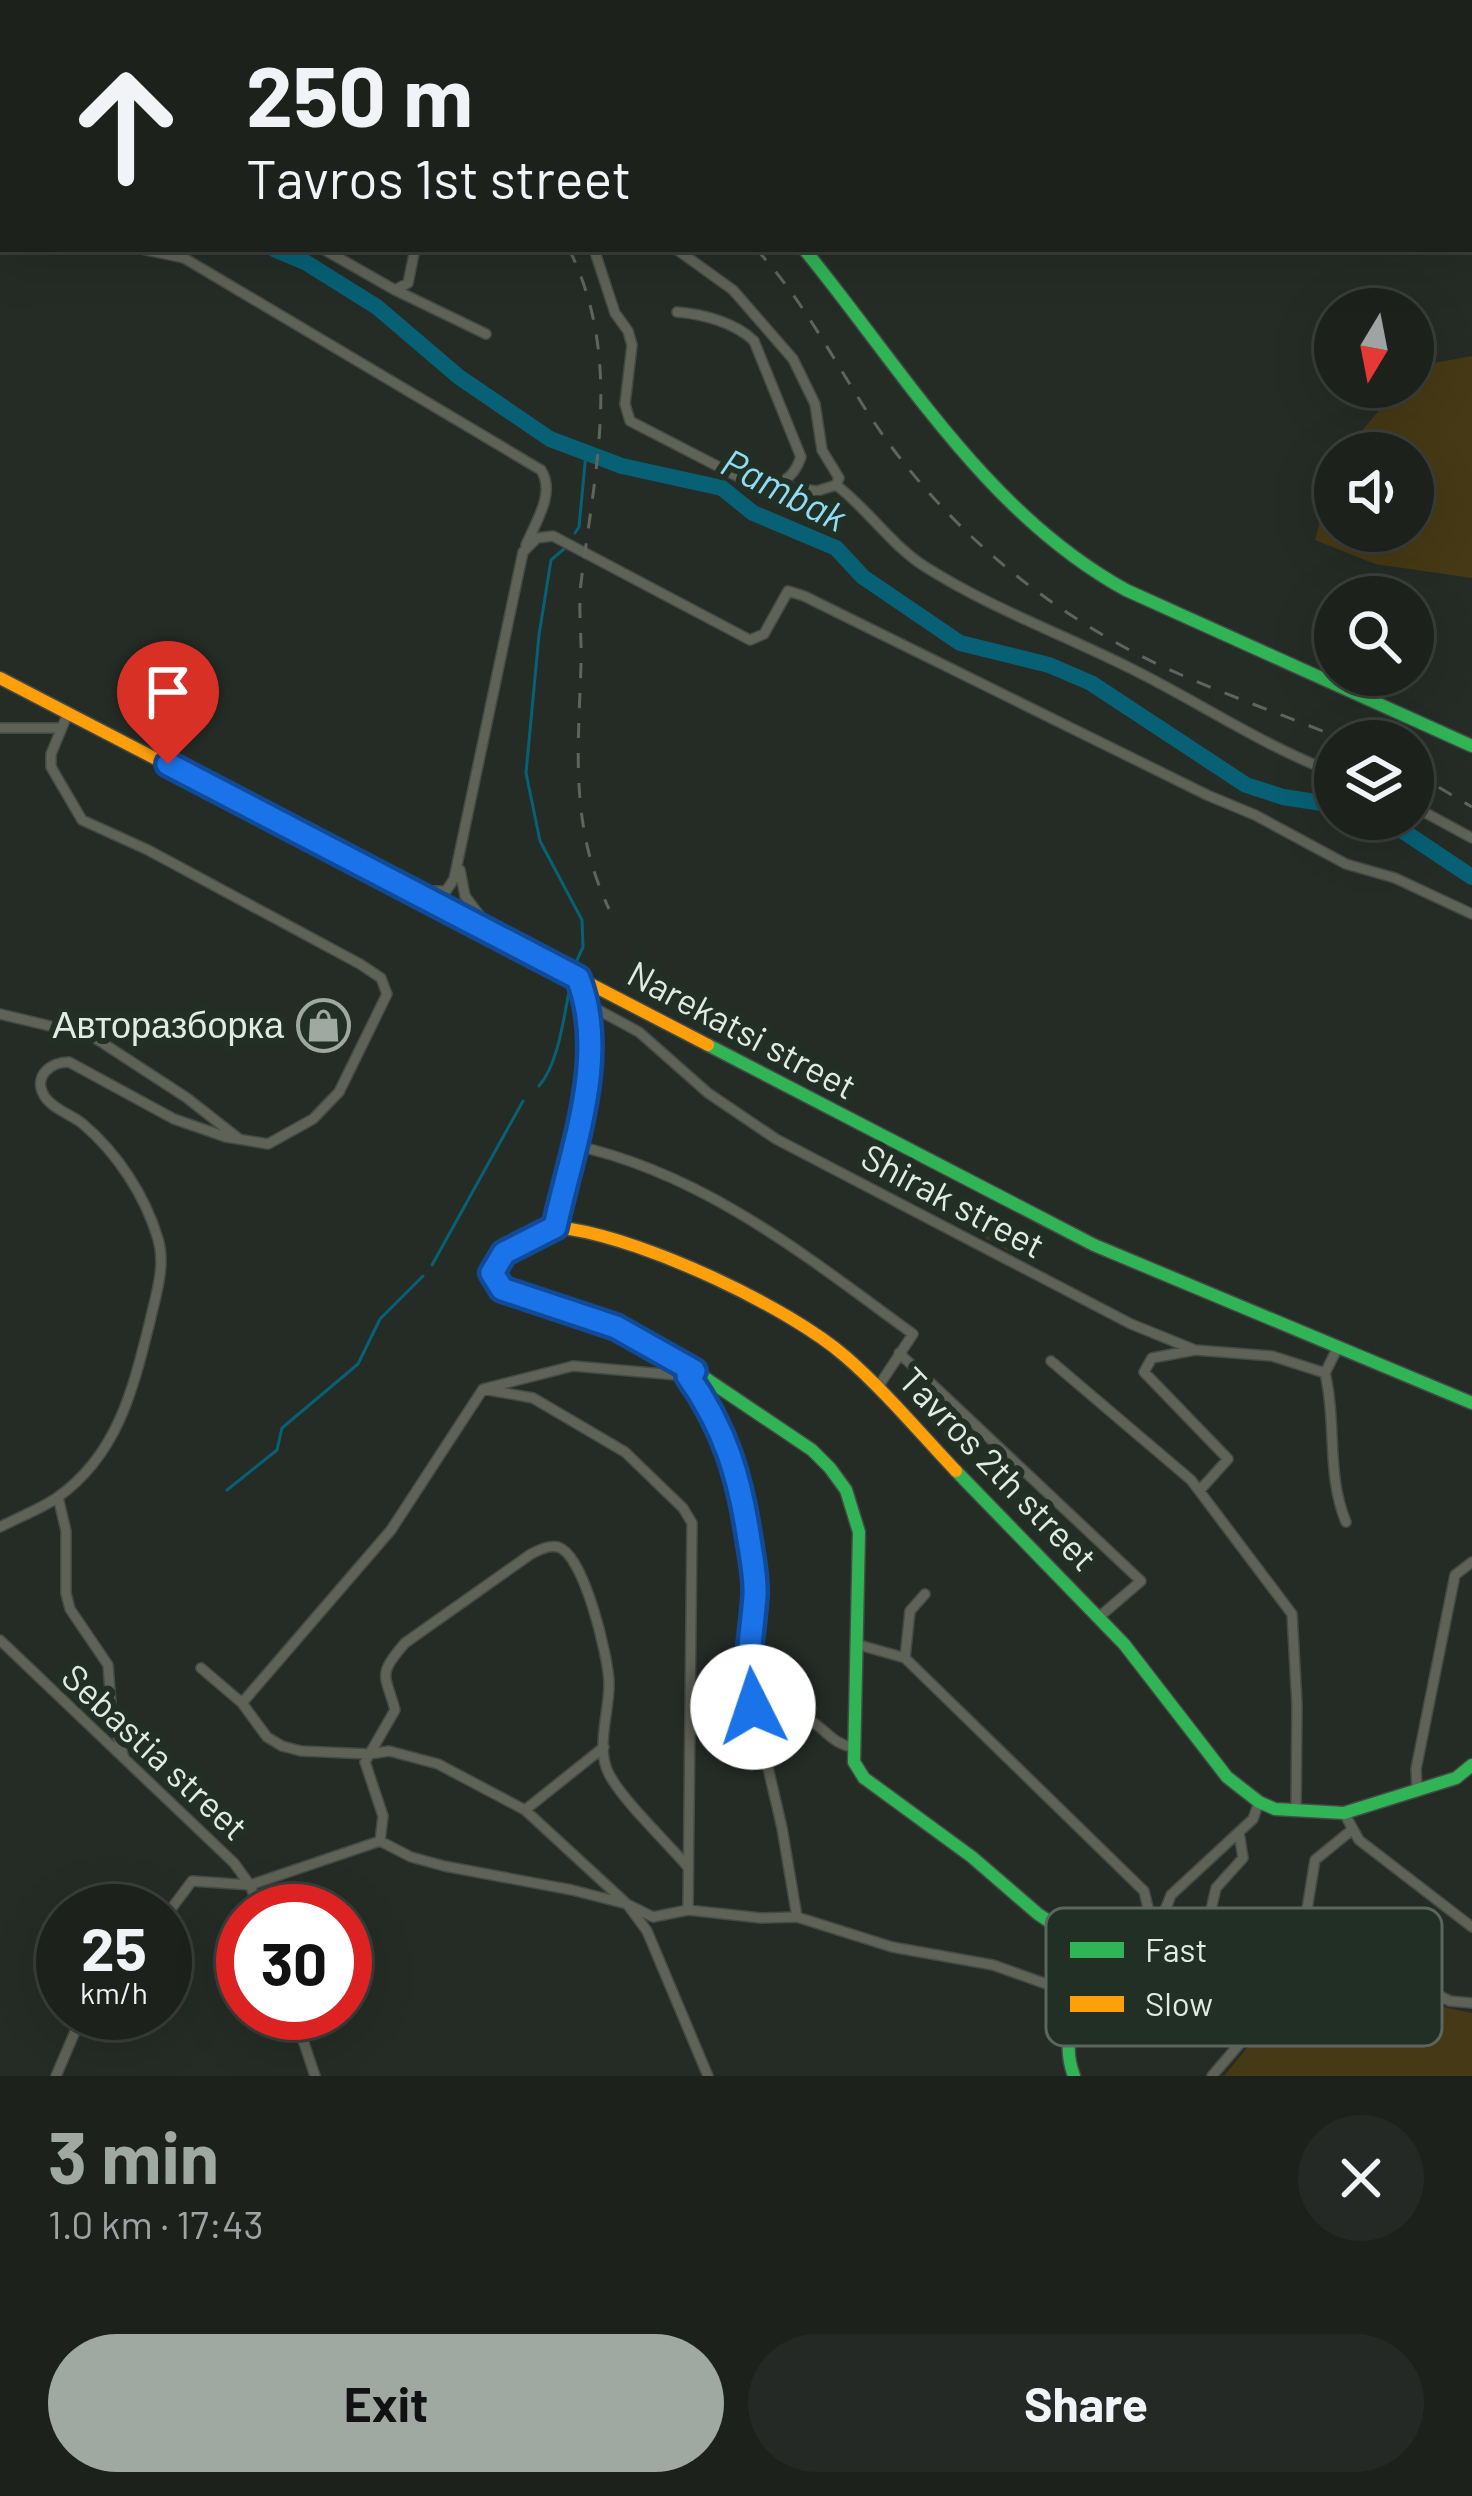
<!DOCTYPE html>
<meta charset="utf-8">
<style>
:root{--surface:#1c211c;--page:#252925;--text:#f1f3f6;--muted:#a0a3a3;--line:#3a3e3b;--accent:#9fa8a1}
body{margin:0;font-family:Barlow,sans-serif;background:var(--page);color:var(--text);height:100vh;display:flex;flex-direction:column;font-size:45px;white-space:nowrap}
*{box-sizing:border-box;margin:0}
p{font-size:39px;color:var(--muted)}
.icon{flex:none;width:66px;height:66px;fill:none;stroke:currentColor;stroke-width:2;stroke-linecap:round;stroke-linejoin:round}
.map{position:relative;height:2076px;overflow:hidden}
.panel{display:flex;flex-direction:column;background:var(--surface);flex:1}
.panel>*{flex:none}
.top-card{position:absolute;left:0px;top:0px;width:1473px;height:252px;box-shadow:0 12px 48px #0002,0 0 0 3px var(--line);background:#1c211c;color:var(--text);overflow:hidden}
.needle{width:78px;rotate:190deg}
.tools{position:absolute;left:1314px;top:288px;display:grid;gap:24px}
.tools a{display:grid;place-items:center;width:120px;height:120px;border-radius:50%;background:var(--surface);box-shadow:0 12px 48px #0002,0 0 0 3px var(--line);font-size:60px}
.speed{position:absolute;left:36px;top:1884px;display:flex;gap:24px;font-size:60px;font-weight:700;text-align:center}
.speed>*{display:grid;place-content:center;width:156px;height:156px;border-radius:50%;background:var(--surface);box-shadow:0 12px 48px #0002,0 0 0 3px var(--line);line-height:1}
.speed small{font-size:30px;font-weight:400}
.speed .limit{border:18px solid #d22;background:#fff;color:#111}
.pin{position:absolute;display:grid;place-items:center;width:102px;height:102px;color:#fff;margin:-123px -51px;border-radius:50% 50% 50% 0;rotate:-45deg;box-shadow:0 0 12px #0007}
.pin .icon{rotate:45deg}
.me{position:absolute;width:132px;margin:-66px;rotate:356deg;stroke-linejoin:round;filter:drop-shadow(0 0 9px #0008)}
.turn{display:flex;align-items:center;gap:42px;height:252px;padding:0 48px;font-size:54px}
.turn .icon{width:156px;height:156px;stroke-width:2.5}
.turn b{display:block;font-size:84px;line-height:102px}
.round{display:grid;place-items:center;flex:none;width:126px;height:126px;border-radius:63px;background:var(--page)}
.head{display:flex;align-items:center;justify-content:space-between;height:204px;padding:0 48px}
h1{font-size:72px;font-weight:700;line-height:90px;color:var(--accent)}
.button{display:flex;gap:24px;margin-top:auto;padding:24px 48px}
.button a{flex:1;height:138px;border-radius:72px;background:var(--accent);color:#111;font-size:48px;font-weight:700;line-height:138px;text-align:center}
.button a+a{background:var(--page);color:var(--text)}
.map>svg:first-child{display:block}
.green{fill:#463915}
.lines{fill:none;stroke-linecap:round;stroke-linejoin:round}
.stream{stroke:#076074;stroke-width:3}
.river{stroke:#076074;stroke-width:16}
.street-casing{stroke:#444a45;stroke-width:12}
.fast-casing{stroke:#444a45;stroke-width:15}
.slow-casing{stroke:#444a45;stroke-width:15}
.street{stroke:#5f6257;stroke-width:9}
.fast{stroke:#30b455;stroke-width:12}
.slow{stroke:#ff9f0a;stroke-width:12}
.rail{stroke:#60645d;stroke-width:3;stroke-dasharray:15 15;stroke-linecap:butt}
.route-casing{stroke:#114b97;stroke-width:30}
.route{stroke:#1a73e8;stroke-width:21}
.labels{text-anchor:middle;stroke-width:12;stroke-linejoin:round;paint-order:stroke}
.poi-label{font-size:36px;fill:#e1eae3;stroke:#222f25;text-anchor:end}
.street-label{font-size:36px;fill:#e1eae3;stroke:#222f25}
.water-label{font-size:39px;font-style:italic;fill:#91dcf5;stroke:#222f25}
.key{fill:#222f25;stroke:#5b675e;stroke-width:3}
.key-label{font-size:33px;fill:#e1eae3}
</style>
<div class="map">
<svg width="1472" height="2076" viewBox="0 0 1472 2076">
<rect width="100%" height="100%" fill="#252c26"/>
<path class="green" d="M1338 0H1472V87L1470 3Z
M1472 356V578L1375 564 1315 540 1335 463V531H1413V453H1343L1399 387H1413V377L1434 363Z
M988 1222 1021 1239 1014 1254 981 1236Z
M1331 1954 1447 2008 1472 2013V2076H1224L1250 2044 1294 1959Z"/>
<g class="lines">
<path class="stream" d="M575 533 579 527 586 453
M564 549 551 560 539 635 526 773 540 841 582 920 583 947 577 960
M539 1086C560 1061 564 1013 571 982
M432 1265 523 1101
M227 1490 277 1450 282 1428 358 1364 380 1319 423 1276"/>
<path class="river" d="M0 121 3 122
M274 249 305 262 377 307 459 377 550 439 622 466 722 488 753 513 836 548 863 577 960 643 1049 665 1091 683 1246 785 1283 797 1335 805
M1385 819 1472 877"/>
<defs>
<path id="street" d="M0 83 3 84
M0 191 3 192
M141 249 184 258 541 470C556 493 535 523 526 545
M323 249 395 290 408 283 415 249
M594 249 615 313 628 331 632 345 625 404 630 421 754 485C779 488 793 480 801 457L754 341C736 323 703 314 677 312
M676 249 733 290 793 359 815 404 822 450 839 478 836 485 817 491 781 486
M395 290 486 334
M836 485C868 509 890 544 924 566 988 607 1062 634 1130 668 1199 702 1263 746 1335 773
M0 728H61
M1413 806 1472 838
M460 870 465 896 486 924
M420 891H446L454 879 523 552 537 538 553 536 750 640 764 634 788 591 804 596 1207 795 1255 815 1346 864 1395 878 1472 914
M580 981 589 1005 639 1032 708 1093 776 1139 1131 1324 1195 1350 1272 1356 1325 1373 1338 1347
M0 1014 92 1036 187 1098 238 1138
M573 1145C704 1173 807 1257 913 1334L878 1387
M555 1227 592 1053 589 1005
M1195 1350 1152 1358 1144 1372 1228 1459 1200 1490
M899 1353 1141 1581 1099 1617
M1051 1361 1191 1480 1292 1614 1297 1705 1296 1811
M1325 1373C1337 1423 1326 1474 1346 1522
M688 1376 714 1412 730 1449 743 1495 755 1592 746 1673 782 1828 797 1917
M58 1497 66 1531V1593L70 1609 108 1665 112 1716 124 1758
M0 1527C19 1517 41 1509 58 1497 118 1454 133 1389 150 1321 156 1294 166 1266 158 1239 145 1195 117 1153 83 1124 72 1115 53 1109 45 1097 32 1077 50 1062 69 1062L174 1119 226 1137 268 1144 313 1119 339 1092 387 994 381 978 360 964 148 850 82 820 51 767V754L68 713
M0 1640 234 1863 250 1885 260 1911
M856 1644 905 1658 1144 1891 1150 1916 1135 1960
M905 1658 910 1611 925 1594
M201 1668 242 1703 267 1737 282 1746 301 1751 370 1754 389 1751 438 1764 525 1810 627 1904 647 1931 708 2076
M242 1703 391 1530 483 1389
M753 1707C773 1709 793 1709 811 1721 827 1731 832 1743 852 1747
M1417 1788 1416 1769 1455 1575 1472 1562
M525 1810 604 1747
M1344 1813 1359 1840 1472 1927
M380 1841 383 1816 365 1762 395 1710C386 1675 376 1676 405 1643L531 1554C539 1550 548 1545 558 1547 584 1554 608 1656 609 1682 610 1710 595 1748 609 1774 623 1801 666 1841 687 1866
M688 1910 692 1523 683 1508 625 1452 533 1398 483 1389 573 1366 688 1376 694 1371
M165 1917 192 1881 250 1885 380 1841 411 1857 444 1866 572 1890 627 1904 653 1917 688 1910 761 1918 797 1917 892 1947 993 1965 1083 1997
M1301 1946 1315 1860 1353 1829
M1100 1963 1147 1956 1171 1895 1253 1819 1259 1802
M1175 1999 1209 1918 1216 1888 1243 1858 1239 1832
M294 2013 315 2076
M56 2076 83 2013
M1212 2076 1242 2041 1292 1947 1333 1943 1450 2001 1472 2003"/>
<path id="fast" d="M396 0 404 3
M804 249C903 370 986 513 1126 590L1472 746
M708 1045 1094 1245 1472 1403
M570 1229C540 1225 506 1249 492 1273L502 1289 573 1310 674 1357 812 1450 830 1468 846 1490 859 1532 854 1762 864 1778 972 1857 1038 1914 1097 1953C1101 2002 1053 2020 1074 2076
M956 1471 1124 1644 1227 1777 1259 1802 1275 1809 1344 1813 1456 1778 1472 1765"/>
<path id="slow" d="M0 678 708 1045
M570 1229C647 1241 787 1306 846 1357 885 1391 920 1433 956 1471"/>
</defs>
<use href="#street" class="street-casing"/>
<use href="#fast" class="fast-casing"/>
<use href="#slow" class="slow-casing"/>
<use href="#street" class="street"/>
<use href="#fast" class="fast"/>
<use href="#slow" class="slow"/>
<path class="rail" d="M184 0 191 3
M229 0 236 3
M569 249C623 358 595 468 581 583 578 610 582 638 581 665 578 754 570 826 609 909
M756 249C815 312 847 391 900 458 964 540 1045 606 1137 654 1203 688 1278 712 1347 741
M1413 772 1472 807"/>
</g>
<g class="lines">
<defs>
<path id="route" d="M168 764 578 978C609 1056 572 1148 555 1227L504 1253 492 1273 502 1289 616 1327 694 1371 688 1376C725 1428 740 1478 749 1540 752 1558 756 1578 755 1596 752 1637 744 1666 753 1707"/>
</defs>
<use href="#route" class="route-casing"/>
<use href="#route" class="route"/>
</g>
<defs>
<symbol id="shop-ring" viewBox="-11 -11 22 22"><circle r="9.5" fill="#222f25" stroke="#9fa8a1" stroke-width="1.5"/><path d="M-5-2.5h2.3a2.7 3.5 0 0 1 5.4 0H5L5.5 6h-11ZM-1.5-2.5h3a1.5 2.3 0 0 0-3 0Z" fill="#9fa8a1"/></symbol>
</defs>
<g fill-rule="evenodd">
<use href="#shop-ring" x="294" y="996" width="59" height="59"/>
</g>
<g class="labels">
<g class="poi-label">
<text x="284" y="1038">Авторазборка</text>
</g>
<g class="street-label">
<text transform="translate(742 1030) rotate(28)" y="13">Narekatsi street</text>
<text transform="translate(953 1201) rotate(28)" y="13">Shirak street</text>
<text transform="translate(998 1469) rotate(46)" y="13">Tavros 2th street</text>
<text transform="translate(155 1752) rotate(43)" y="13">Sebastia street</text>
</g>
<g class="water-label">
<text transform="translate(784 490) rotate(27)" y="14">Pambak</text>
</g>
</g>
<rect x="1046" y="1908" width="396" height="138" rx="18" class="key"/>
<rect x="1070" y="1942" width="54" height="16" fill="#30b455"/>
<rect x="1070" y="1996" width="54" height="16" fill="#ff9f0a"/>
<g class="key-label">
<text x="1145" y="1962">Fast</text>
<text x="1145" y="2016">Slow</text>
</g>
</svg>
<div class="tools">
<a><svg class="needle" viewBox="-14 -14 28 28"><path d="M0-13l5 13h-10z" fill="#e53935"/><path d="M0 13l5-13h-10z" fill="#a0a3a3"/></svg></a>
<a><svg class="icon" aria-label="sound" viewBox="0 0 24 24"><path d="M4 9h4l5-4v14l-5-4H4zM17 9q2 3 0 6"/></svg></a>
<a><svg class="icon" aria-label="search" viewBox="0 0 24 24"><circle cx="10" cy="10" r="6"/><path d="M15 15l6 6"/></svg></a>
<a><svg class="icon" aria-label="layers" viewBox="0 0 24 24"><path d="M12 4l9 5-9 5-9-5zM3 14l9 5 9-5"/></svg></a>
</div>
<div class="speed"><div>25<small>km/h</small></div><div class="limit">30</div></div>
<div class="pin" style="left:168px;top:764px;background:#d93025"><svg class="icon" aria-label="arrive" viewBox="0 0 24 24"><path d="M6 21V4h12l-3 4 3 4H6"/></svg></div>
<svg class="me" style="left:753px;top:1707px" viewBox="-20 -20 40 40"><circle r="19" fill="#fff"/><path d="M0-13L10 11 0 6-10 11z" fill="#1a73e8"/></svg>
<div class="top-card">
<div class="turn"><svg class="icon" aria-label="ahead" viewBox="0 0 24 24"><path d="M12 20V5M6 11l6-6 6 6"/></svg><div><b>250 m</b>Tavros 1st street</div></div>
</div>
</div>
<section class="panel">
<div class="head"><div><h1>3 min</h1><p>1.0 km · 17:43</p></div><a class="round"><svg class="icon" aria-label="close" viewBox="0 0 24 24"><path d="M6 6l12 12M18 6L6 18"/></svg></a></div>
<div class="button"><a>Exit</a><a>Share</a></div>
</section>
